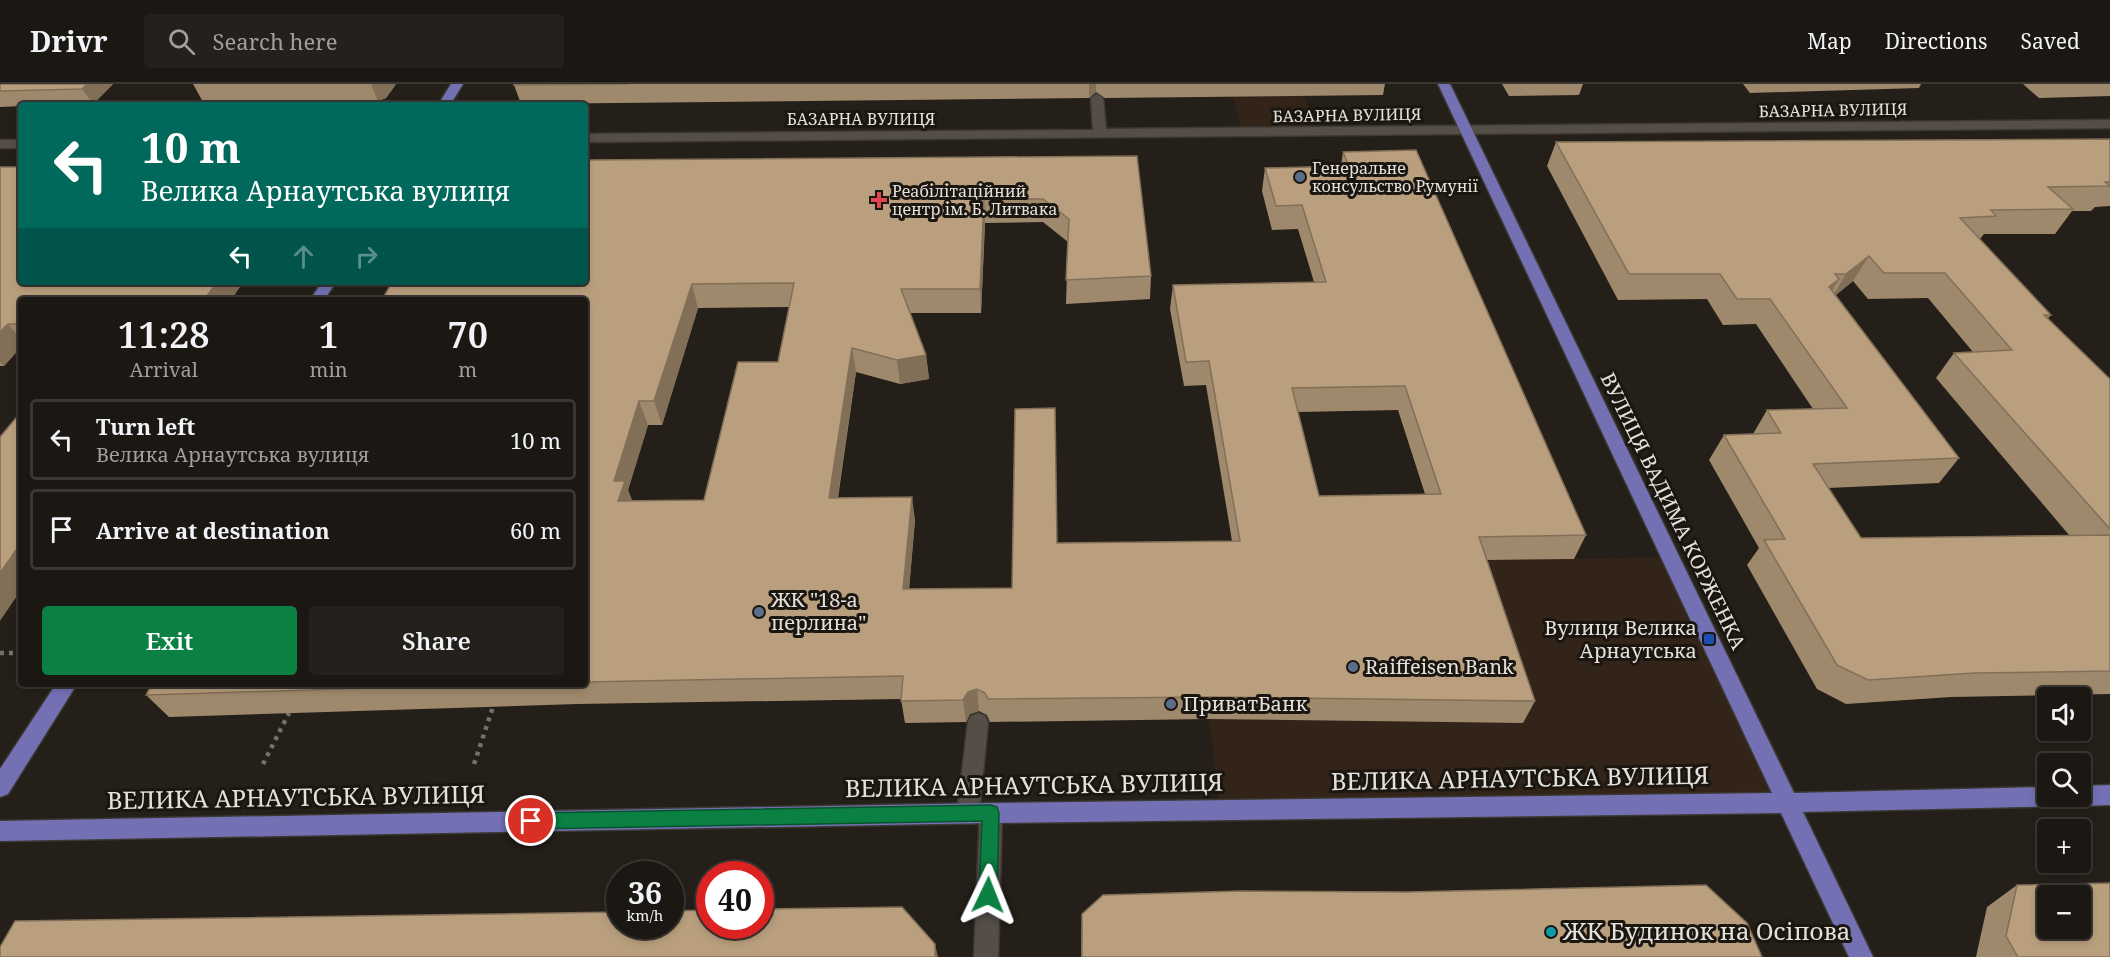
<!DOCTYPE html>
<meta charset="utf-8">
<style>
:root{--surface:#1b1713;--page:#24201c;--text:#f1f3f6;--muted:#a09fa0;--line:#393633;--accent:#0b8043}
body{margin:0;font-family:"Noto Serif",serif;background:var(--page);color:var(--text);height:100vh;display:flex;flex-direction:column;font-size:22px;white-space:nowrap}
*{box-sizing:border-box;margin:0}
p{font-size:20px;color:var(--muted)}
.icon{flex:none;width:33px;height:33px;fill:none;stroke:currentColor;stroke-width:2;stroke-linecap:round;stroke-linejoin:round}
.map{position:relative;flex:1;overflow:hidden}
.side{position:absolute;left:18px;top:213px;width:570px;height:390px;display:flex;flex-direction:column;background:var(--surface);border-radius:6px;box-shadow:0 3px 9px #0003,0 0 0 2px var(--line)}
.side>*{flex:none}
.guide{position:absolute;left:18px;top:18px;width:570px;height:183px;border-radius:6px;box-shadow:0 3px 9px #0003,0 0 0 2px var(--line);background:#00695c;color:#fff;overflow:hidden}
.fabs{position:absolute;left:2037px;top:603px;display:grid;gap:12px}
.fabs a{display:grid;place-items:center;width:54px;height:54px;border-radius:6px;background:var(--surface);box-shadow:0 3px 9px #0003,0 0 0 2px var(--line);font-size:30px}
.speed{position:absolute;left:606px;top:777px;display:flex;gap:12px;font-size:30px;font-weight:700;text-align:center}
.speed>*{display:grid;place-content:center;width:78px;height:78px;border-radius:50%;background:var(--surface);box-shadow:0 3px 9px #0003,0 0 0 2px var(--line);line-height:1}
.speed small{font-size:15px;font-weight:400}
.speed .limit{border:9px solid #d22;background:#fff;color:#111}
.pin{position:absolute;display:grid;place-items:center;width:51px;height:51px;color:#fff;margin:-26px;border:3px solid #fff;border-radius:50%;box-shadow:0 2px 6px #0007}
.me{position:absolute;width:66px;margin:-33px;rotate:2deg;stroke-linejoin:round;filter:drop-shadow(0 0 4px #0008)}
.turn{display:flex;align-items:center;gap:21px;height:126px;padding:0 24px;font-size:27px}
.turn .icon{width:78px;height:78px;stroke-width:2.5}
.turn b{display:block;font-size:42px;line-height:51px}
.lanes{display:flex;align-items:center;height:57px;padding:0 24px;background:#0003;justify-content:center;gap:30px;direction:ltr}
.lanes .off{opacity:.35}
.eta{display:flex;justify-content:space-evenly;align-items:center;height:102px;text-align:center}
.eta b{font-size:36px;font-weight:600;line-height:42px}
.primary-button{display:flex;gap:12px;margin-top:auto;padding:12px 24px}
.primary-button a{flex:1;height:69px;border-radius:6px;background:var(--accent);color:#fff;font-size:24px;font-weight:600;line-height:69px;text-align:center}
.primary-button a+a{background:var(--page);color:var(--text)}
ul{padding:0;list-style:none}
li{display:flex;align-items:center;gap:18px;height:81px;margin:0 12px 9px;padding:0 12px;border:3px solid var(--line);border-radius:6px}
li div{flex:1}
li b{display:block;font-size:22px}
li em{font-style:normal}
header{display:flex;align-items:center;gap:36px;box-sizing:border-box;height:84px;padding:0 30px;background:var(--surface);border-bottom:2px solid var(--line)}
header strong{font-size:28px}
nav{display:flex;gap:33px;margin-inline-start:auto;font-size:21px}
.search{width:420px;height:54px;background:var(--page);display:flex;align-items:center;gap:15px;box-sizing:border-box;padding:0 21px;border-radius:6px;color:var(--muted);font-size:22px}
.map>svg:first-child{display:block}
.commercial{fill:#322418}
.lines{fill:none;stroke-linecap:round;stroke-linejoin:round}
.minor-casing{stroke:#3c3934;stroke-width:3}
.major-casing{stroke:#3c3934;stroke-width:3}
.path{stroke:#74706a;stroke-width:4.5;stroke-dasharray:4 5;stroke-linecap:butt}
.minor{fill:#544e47;fill-rule:evenodd}
.major{fill:#7371b4;fill-rule:evenodd}
.wall{fill:#9f896c;fill-rule:evenodd}
.shaded-wall{fill:#826f58}
.building{fill:#b99f7d;stroke:#826f58;stroke-width:1.5;fill-rule:evenodd}
.route{fill:#0b8043;stroke:#07532c;stroke-width:1.5}
.service-dot{fill:#5c6f8a;stroke:#1b1610;stroke-width:2}
.health-dot{fill:#e0444e;stroke:#1b1610;stroke-width:2}
.transit-dot{fill:#1a4fb4;stroke:#1b1610;stroke-width:2}
.culture-dot{fill:#0f9aa8;stroke:#1b1610;stroke-width:2}
.labels{text-anchor:middle;stroke-width:6;stroke-linejoin:round;paint-order:stroke}
.far-street-label{font-size:16px;fill:#e4e1dc;stroke:#1b1610}
.far-poi-label{font-size:16px;fill:#e4e1dc;stroke:#1b1610;text-anchor:start}
.street-label{font-size:20px;fill:#e4e1dc;stroke:#1b1610}
.poi-label{font-size:20px;fill:#e4e1dc;stroke:#1b1610;text-anchor:start}
.near-street-label{font-size:24px;fill:#e4e1dc;stroke:#1b1610}
.near-poi-label{font-size:24px;fill:#e4e1dc;stroke:#1b1610;text-anchor:start}
</style>
<header>
<strong>Drivr</strong>
<div class="search"><svg class="icon" aria-label="search" viewBox="0 0 24 24"><circle cx="10" cy="10" r="6"/><path d="M15 15l6 6"/></svg>Search here</div>
<nav><a>Map</a><a>Directions</a><a>Saved</a></nav>
</header>
<div class="map">
<svg width="2110" height="873" viewBox="0 0 2110 873">
<rect width="100%" height="100%" fill="#241f19"/>
<path class="commercial" d="M1230 0H1300L1316 45 1242 47Z
M1681 473 1799 714 1220 724 1209 635 1236 480Z"/>
<g class="lines">
<defs>
<path id="minor" d="M1097 10 1103 14 1106 45 2110 36V44L585 58V50L1093 46 1091 14Z
M0 56H21V64H0Z
M978 629 985 632 988 638 979 730 976 737 968 740 960 737 957 730 968 638 971 632Z
M991 719 999 722 1002 729 998 873H974L980 729 983 722Z"/>
<path id="major" d="M451 0H463L450 21H438Z
M1438 0H1450L1794 709 2048 703V712H2080V702L2110 701V721L2080 722 2074 720 2068 722 1803 728 1873 873H1849L1781 729 991 739 0 757V737L991 719 1772 709Z
M322 198H336L324 216H310Z
M56 600H77L8 710 0 713V685Z"/>
</defs>
<use href="#minor" class="minor-casing"/>
<use href="#major" class="major-casing"/>
<path class="path" d="M0 569H21
M263 680 289 629
M474 680 493 623"/>
<use href="#minor" class="minor"/>
<use href="#major" class="major"/>
</g>
<path class="wall" d="M0 0H113L93 20 21 21V22L0 23Z
M193 0H396L386 14 378 17 203 18Z
M515 0H1385L1383 11 1105 14 1096 8 1089 14 521 20 514 1Z
M1502 0H1583L1579 11 1509 12Z
M1743 0H1921L1919 4 1750 9Z
M2023 0H2110V12L2039 14Z
M2110 55V122L2095 123 2091 127H2072L2055 150H1984L1980 155 2051 231 2048 234 2110 295V610L1951 613 1846 620 1817 605 1747 481 1759 464 1709 376 1724 351 1753 350 1767 326 1813 325 1756 240 1723 241 1707 215 1618 216 1547 82 1556 58ZM1853 197 1868 215 1928 214 1973 268 1954 269 1936 294 2069 451 1861 454 1828 404 1939 399 1959 374 1836 211Z
M1343 68 1586 451 1574 475 1487 476 1535 617 1523 639 1209 635 990 638 987 631 979 627 970 630 966 638 905 639 901 615 577 620 169 633 146 611 152 600H585V216L1137 72 1151 192 1150 215 1066 220 1068 158 1043 138 985 139 981 229H910L926 271 929 295 900 300 856 288 838 414 915 436 909 505 1012 504 1057 459 1232 457 1206 301 1184 302 1170 225 1173 201 1314 198 1298 145 1272 146 1262 107 1265 84 1341 82ZM790 223 778 278 704 416 632 417 628 406 648 341H662L698 224ZM1398 326 1425 410 1319 412 1298 328Z
M0 83 21 198H243L231 216H21V263L4 282H0Z
M2017 801 2110 873H1976L1987 823Z
M1082 830 1762 873H1081Z"/>
<path class="shaded-wall" d="M87 0H113L93 20 82 5Z
M371 0H396L386 14 378 17Z
M1089 0H1096V8L1089 14Z
M984 115 985 139 981 229 980 205Z
M1869 172 1853 197 1831 215 1846 190Z
M1839 195 1824 220 1829 203Z
M217 198H243L231 216H204Z
M692 200 698 224 662 341 654 317Z
M8 240 21 256V263L4 282 0 278V248Z
M852 264 856 288 834 437 829 414Z
M926 271 929 295 900 300 897 276Z
M639 317 648 341 628 406 634 421 618 417 614 397Z
M912 413 915 436 907 529 903 505Z
M21 459V506L0 537V489Z
M977 605 979 627 970 630 966 638 963 616 968 608Z
M935 860 938 873H935Z"/>
<path class="building" d="M0 0H87L82 5 0 7Z
M515 0H628L514 1Z
M2110 55V98H2105L2110 102 2048 103 2073 125 1991 126 1996 132 1960 134 2051 231H2044L2110 295V445L1954 269 2012 266 1945 189H1884L1869 172 1846 190H1835L1839 195 1829 203 1959 374 1813 380 1861 454 2110 451V587L1975 589 1868 596 1837 581 1764 456 1785 455 1724 351 1781 349 1767 326 1847 324 1770 215H1737L1720 190H1629L1556 58Z
M1416 66 1586 451 1479 453 1535 617 1213 613 988 615 985 609 977 605 968 608 963 616 901 617 903 592 585 598V216H382L392 198H585V76L1137 72 1151 192 1066 196 1069 135 1043 115H984L980 205H901L926 271 897 276 852 264 829 414 912 413 903 505 1012 504 1015 325 1055 324 1057 459 1240 457 1209 277 1186 278 1173 201 1326 198 1302 121 1276 122 1265 84 1349 82 1343 68ZM794 199 778 278H738L704 416 618 417 625 397H614L639 317H654L692 200ZM1405 302 1441 410 1319 412 1292 304Z
M0 83H21V198H217L204 216H21V240H8L0 248Z
M21 328V459L0 489V353Z
M152 600H499L146 611Z
M2110 799V873H2018L2006 852 2017 801ZM2048 812H2080V844H2048Z
M1706 801 1747 839 1762 873H1082V830L1103 811 1241 807 1407 808Z
M902 823 935 860V873H0V863L15 837 620 828V842H670V827L710 826V842H760V825Z"/>
<path class="route" d="M991 721 997 723 999 729 997 811 994 817 988 820 982 817 979 811 982 737 531 745 525 743 522 737 525 732 531 729Z"/>
<g class="service-dot">
<circle cx="1300" cy="93" r="6"/>
<circle cx="759" cy="528" r="6"/>
<circle cx="1353" cy="583" r="6"/>
<circle cx="1171" cy="620" r="6"/>
</g>
<path class="health-dot" d="M876 107h6v6h6v6h-6v6h-6v-6h-6v-6h6z"/>
<rect class="transit-dot" x="1703" y="549" width="12" height="12" rx="3"/>
<circle class="culture-dot" cx="1551" cy="848" r="6"/>
<g class="labels">
<g class="far-street-label">
<text transform="translate(1833 26) rotate(-1)" y="6">БАЗАРНА ВУЛИЦЯ</text>
<text transform="translate(1347 31) rotate(-1)" y="6">БАЗАРНА ВУЛИЦЯ</text>
<text x="861" y="41">БАЗАРНА ВУЛИЦЯ</text>
</g>
<g class="far-poi-label">
<text x="1312" y="90">Генеральне<tspan x="1312" dy="18">консульство Румунії</tspan></text>
<text x="892" y="113">Реабілітаційний<tspan x="892" dy="18">центр ім. Б. Литвака</tspan></text>
</g>
<g class="street-label">
<text transform="translate(1673 427) rotate(64)" y="7">ВУЛИЦЯ ВАДИМА КОРЖЕНКА</text>
</g>
<g class="poi-label">
<text x="771" y="523">ЖК "18-а<tspan x="771" dy="23">перлина"</tspan></text>
<text x="1697" y="551" text-anchor="end">Вулиця Велика<tspan x="1697" dy="23">Арнаутська</tspan></text>
<text x="1365" y="590">Raiffeisen Bank</text>
<text x="1183" y="627">ПриватБанк</text>
</g>
<g class="near-street-label">
<text transform="translate(1520 695) rotate(-1)" y="8">ВЕЛИКА АРНАУТСЬКА ВУЛИЦЯ</text>
<text transform="translate(1034 702) rotate(-1)" y="8">ВЕЛИКА АРНАУТСЬКА ВУЛИЦЯ</text>
<text transform="translate(296 714) rotate(-1)" y="8">ВЕЛИКА АРНАУТСЬКА ВУЛИЦЯ</text>
</g>
<g class="near-poi-label">
<text x="1563" y="856">ЖК Будинок на Осіпова</text>
</g>
</g>
</svg>
<div class="fabs">
<a><svg class="icon" aria-label="sound" viewBox="0 0 24 24"><path d="M4 9h4l5-4v14l-5-4H4zM17 9q2 3 0 6"/></svg></a>
<a><svg class="icon" aria-label="search" viewBox="0 0 24 24"><circle cx="10" cy="10" r="6"/><path d="M15 15l6 6"/></svg></a>
<a>+</a>
<a>−</a>
</div>
<div class="speed"><div>36<small>km/h</small></div><div class="limit">40</div></div>
<div class="pin" style="left:531px;top:737px;background:#d93025"><svg class="icon" aria-label="arrive" viewBox="0 0 24 24"><path d="M6 21V4h12l-3 4 3 4H6"/></svg></div>
<svg class="me" style="left:988px;top:811px" viewBox="-20 -20 40 40"><path d="M0-17L14 15 0 8-14 15z" fill="#0b8043" stroke="#fff" stroke-width="4"/></svg>
<div class="guide">
<div class="turn"><svg class="icon" aria-label="left" viewBox="0 0 24 24"><path d="M17 20v-9H6M10 6l-5 5 5 5"/></svg><div><b>10 m</b>Велика Арнаутська вулиця</div></div>
<div class="lanes"><svg class="icon" aria-label="left" viewBox="0 0 24 24"><path d="M17 20v-9H6M10 6l-5 5 5 5"/></svg><svg class="icon off" aria-label="ahead" viewBox="0 0 24 24"><path d="M12 20V5M6 11l6-6 6 6"/></svg><svg class="icon off" aria-label="right" viewBox="0 0 24 24"><path d="M7 20v-9h11M14 6l5 5-5 5"/></svg></div>
</div>
<section class="side">
<div class="eta">
<div><b>11:28</b><p>Arrival</p></div>
<div><b>1</b><p>min</p></div>
<div><b>70</b><p>m</p></div>
</div>
<ul>
<li><svg class="icon" aria-label="left" viewBox="0 0 24 24"><path d="M17 20v-9H6M10 6l-5 5 5 5"/></svg><div><b>Turn left</b><p>Велика Арнаутська вулиця</p></div><em>10 m</em></li>
<li><svg class="icon" aria-label="arrive" viewBox="0 0 24 24"><path d="M6 21V4h12l-3 4 3 4H6"/></svg><div><b>Arrive at destination</b></div><em>60 m</em></li>
</ul>
<div class="primary-button"><a>Exit</a><a>Share</a></div>
</section>
</div>
